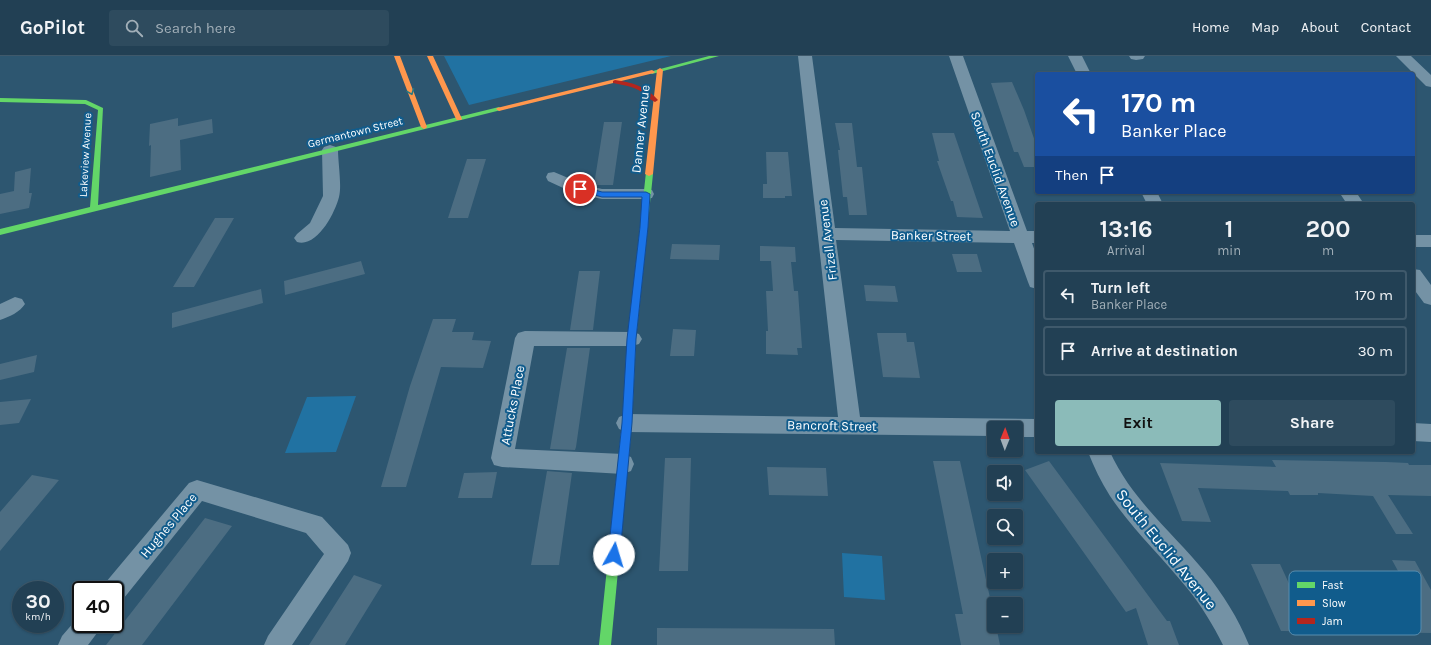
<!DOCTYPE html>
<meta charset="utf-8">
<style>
:root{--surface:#224054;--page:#2e4b5e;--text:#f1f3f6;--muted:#a2afb8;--line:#3f596b;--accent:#8bbbb9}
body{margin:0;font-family:Karla,sans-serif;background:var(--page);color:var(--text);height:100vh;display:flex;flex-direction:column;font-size:15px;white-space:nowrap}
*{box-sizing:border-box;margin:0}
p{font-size:13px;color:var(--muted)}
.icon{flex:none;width:22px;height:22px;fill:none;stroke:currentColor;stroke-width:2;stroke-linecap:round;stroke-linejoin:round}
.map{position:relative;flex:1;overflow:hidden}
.side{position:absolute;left:1035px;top:146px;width:380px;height:252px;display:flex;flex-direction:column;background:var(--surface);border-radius:4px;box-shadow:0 1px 3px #0004,0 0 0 1px var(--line)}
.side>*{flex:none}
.guide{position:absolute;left:1035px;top:16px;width:380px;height:122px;border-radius:4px;box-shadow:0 1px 3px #0004,0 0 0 1px var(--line);background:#1a4fa0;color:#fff;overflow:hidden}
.needle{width:26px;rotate:1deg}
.tools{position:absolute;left:987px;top:365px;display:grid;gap:8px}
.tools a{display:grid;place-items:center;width:36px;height:36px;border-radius:4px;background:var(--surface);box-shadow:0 1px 3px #0004,0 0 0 1px var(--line);font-size:20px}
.speed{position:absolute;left:12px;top:525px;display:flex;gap:8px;font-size:20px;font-weight:700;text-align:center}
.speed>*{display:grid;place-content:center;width:52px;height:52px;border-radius:50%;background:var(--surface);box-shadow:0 1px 3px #0004,0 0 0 1px var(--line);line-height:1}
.speed small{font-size:10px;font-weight:400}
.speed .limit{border:2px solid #111;border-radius:6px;background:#fff;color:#111}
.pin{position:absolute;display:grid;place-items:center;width:34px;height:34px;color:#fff;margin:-17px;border:2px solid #fff;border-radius:50%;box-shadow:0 1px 4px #0007}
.me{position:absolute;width:44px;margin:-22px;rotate:6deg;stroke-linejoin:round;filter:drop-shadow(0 0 3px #0008)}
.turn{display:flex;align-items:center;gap:14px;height:84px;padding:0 20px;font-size:18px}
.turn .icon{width:52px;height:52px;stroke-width:2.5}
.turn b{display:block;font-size:28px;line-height:34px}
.then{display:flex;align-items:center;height:38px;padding:0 20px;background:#0003;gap:8px;font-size:15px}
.eta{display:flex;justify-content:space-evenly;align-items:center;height:68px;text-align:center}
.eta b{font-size:24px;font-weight:700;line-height:28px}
.button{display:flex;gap:8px;margin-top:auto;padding:8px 20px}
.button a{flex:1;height:46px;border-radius:4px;background:var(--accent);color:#111;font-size:16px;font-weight:700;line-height:46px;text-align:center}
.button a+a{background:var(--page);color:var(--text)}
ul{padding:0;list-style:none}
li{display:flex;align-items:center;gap:12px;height:50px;margin:0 8px 6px;padding:0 12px;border:2px solid var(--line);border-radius:4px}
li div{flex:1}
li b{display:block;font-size:15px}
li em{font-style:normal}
header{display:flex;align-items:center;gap:24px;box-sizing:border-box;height:56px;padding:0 20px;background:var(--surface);border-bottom:1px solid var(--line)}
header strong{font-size:19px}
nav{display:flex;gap:22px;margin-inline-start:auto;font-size:14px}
.search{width:280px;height:36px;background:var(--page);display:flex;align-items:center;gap:10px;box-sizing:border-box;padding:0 14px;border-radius:4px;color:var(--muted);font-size:15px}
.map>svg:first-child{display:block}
.green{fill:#2172a2}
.building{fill:#4c6d82}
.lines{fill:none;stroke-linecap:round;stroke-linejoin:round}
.street{fill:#7492a5;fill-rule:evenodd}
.fast{fill:#63d668;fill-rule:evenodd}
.slow{fill:#ff974d;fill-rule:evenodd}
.jam{fill:#b3261e;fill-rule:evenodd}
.oneway{stroke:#267a83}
.route{fill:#1a73e8;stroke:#114b97}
.labels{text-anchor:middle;stroke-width:4;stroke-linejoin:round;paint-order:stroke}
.far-street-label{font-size:11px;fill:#fff;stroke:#115c8c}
.street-label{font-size:13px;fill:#fff;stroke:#115c8c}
.near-street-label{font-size:16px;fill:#fff;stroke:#115c8c}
.key{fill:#115c8c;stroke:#588dae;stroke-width:1}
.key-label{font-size:11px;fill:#fff}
</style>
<header>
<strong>GoPilot</strong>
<div class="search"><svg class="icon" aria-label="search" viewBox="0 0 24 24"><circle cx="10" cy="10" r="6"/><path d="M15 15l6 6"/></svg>Search here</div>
<nav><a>Home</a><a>Map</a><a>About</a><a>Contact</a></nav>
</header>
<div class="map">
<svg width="1431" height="589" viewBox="0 0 1431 589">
<rect width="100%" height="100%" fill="#2d5670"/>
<path class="green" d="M444 0H671L469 49Z
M356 340 336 396 285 397 307 341Z
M842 497 882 500 885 544 844 541Z"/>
<path class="building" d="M1012 26 1024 54 1037 91V111H1024L1018 96H1014L991 27Z
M178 62V70L212 63 213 77 180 84 181 114 150 121 151 89 149 90 150 68Z
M604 66H622L613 129H594Z
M835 67H852L857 111H862L867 159H849L847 141H843L838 94H840Z
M932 77H954L983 162 957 161 953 145H951L937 105H939Z
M766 96H788L792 140H785V142H763V128H767Z
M467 103H486L468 162H448Z
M31 112 29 137H32L29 152 0 158V138L14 135 15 116Z
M215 162H234L194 231H173Z
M672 188 720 189 719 204 670 203Z
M760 190 795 191 796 206H791L794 235H798L802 292H797L798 299 766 298V275H768L766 235H773L771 205H760Z
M952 198H977L982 216H957Z
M361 205 365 218 285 239 284 225Z
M579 215H600L593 274H570Z
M864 229 895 230 898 246 866 245Z
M261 233 263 247 172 272V257Z
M433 263H456L452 276H474L472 284 491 285 483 312 441 311 406 431H381L410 330Z
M673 273 696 274 694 300H670Z
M877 277H906L907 286H914L920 322 883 321Z
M567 292H590L576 391 575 394 550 393Z
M37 299 34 316 0 324V308Z
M31 343 19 367 0 369V346Z
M665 402H691L688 515H659Z
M1272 404 1386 406 1408 407 1409 409H1431V440L1388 439 1413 478H1396L1373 440 1318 437V439H1290L1288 435 1198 432 1211 466 1182 465 1160 407 1276 411Z
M933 405H960L994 560V570H996L1000 589H961L955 558H963Z
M1049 405 1167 565H1170L1179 589H1148L1136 552 1126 556 1025 414Z
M767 411 826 412 828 440 769 439Z
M547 415 572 417 559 509H531Z
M497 416 492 442H458L464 417Z
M32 419 59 424 0 495V456Z
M205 462 232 470 142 589H106Z
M1392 504 1415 505 1431 534V577L1281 575 1251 508H1280L1297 545 1374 546 1369 536 1410 537Z
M354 519 382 529 345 589H309Z
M657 572 834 573 835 589H657Z"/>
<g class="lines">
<path class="street" d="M798 0H812L835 172 1010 175 949 0H963L1027 175H1037V187H1032L1037 201V233L1030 231 1028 226 1014 187 836 184 860 361 1037 363V381H1016V372H994V380L627 376 619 373 616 367 619 361 627 358 838 361Z
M1068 0H1082L1091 18H1077Z
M1129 0H1145L1143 3 1136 4 1131 3Z
M1396 0H1411L1431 19V31L1426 30Z
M330 89 336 91 338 94C338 106 342 130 339 141 335 157 317 192 297 186L294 182 297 178 310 167 323 140 322 94 324 91Z
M554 116 585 129 602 133H646L652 134 654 138 652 142 646 143H602L574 137 548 125 546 121 548 117Z
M1141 136H1157L1163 148H1147Z
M1339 136H1356L1364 148H1347Z
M1413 179H1431V191H1413Z
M1413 213 1420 214 1431 229V249L1424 247 1413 232Z
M15 241 22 243 25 248C20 256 9 261 0 264V248Z
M525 275 632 276 639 278 642 283 639 288 632 290H534L515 393 623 398 631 401 634 408 631 415 623 418 502 411 494 409 491 402 515 282 518 277Z
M1413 367 1431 368V386L1413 385Z
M1088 396H1110C1132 444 1172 476 1205 516 1223 538 1238 562 1249 589H1223C1213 569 1201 549 1187 532 1162 501 1132 473 1110 440 1101 426 1094 411 1088 396Z
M197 424 322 461 348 489 351 497 348 505 292 589H264L268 580 324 498 306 477 202 445 124 542 115 546V534H102L106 526 189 427Z
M81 558V568H101L97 577 88 589H58L62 580Z"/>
<path class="fast" d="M709 0H719L652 18 649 16Z
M0 42 86 44 103 52 98 149 499 51 502 53 501 54 0 179V173L90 151 98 54 85 48 0 46Z
M646 116H649L653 118 636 283 632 367 611 589H599L622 367 628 283Z"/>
<path class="slow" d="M394 0H400L427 71 426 72 424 73 421 71Z
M427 0H433L462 63 461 64H457L456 63Z
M660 12 663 14 653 118 649 120 645 118 657 14Z
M652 14 655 16 654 17 499 55 496 53 497 52Z"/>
<path class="jam" d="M615 24C632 26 647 31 658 44L655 46C650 44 646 39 642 36 632 30 623 29 613 27V25Z"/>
</g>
<defs><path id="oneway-chevron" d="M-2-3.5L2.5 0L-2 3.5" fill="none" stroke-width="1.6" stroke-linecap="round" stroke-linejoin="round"/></defs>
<use class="oneway" href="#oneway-chevron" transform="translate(411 36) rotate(69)"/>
<path class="route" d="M580 130 602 136H646L650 138 648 171 636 283 632 367 620 499 618 502 614 504 610 502 608 499 622 367 627 283 640 171 642 141H602L577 134V131Z"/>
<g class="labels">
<g class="far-street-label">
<text transform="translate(355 76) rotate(-14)" y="4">Germantown Street</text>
<text transform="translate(85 99) rotate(-87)" y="4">Lakeview Avenue</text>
</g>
<g class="street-label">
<text transform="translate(640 73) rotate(-84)" y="5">Danner Avenue</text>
<text transform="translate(996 113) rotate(70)" y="5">South Euclid Avenue</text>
<text transform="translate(931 179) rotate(1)" y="5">Banker Street</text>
<text transform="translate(827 184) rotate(-97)" y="5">Frizell Avenue</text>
<text transform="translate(512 349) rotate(-79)" y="5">Attucks Place</text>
<text transform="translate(832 369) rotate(1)" y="5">Bancroft Street</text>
<text transform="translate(168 469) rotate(-50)" y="5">Hughes Place</text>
</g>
<g class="near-street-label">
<text transform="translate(1167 493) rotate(51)" y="6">South Euclid Avenue</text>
</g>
</g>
<rect x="1289" y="515" width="132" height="64" rx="6" class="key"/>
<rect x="1297" y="526" width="18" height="6" fill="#63d668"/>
<rect x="1297" y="544" width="18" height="6" fill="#ff974d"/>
<rect x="1297" y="562" width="18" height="6" fill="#b3261e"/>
<g class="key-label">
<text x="1322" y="533">Fast</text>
<text x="1322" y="551">Slow</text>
<text x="1322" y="569">Jam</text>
</g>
</svg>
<div class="tools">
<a><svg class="needle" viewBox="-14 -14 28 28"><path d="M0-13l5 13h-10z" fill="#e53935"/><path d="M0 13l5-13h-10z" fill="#a2afb8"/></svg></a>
<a><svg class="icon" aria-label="sound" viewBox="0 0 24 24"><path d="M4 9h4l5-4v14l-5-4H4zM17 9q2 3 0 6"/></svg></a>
<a><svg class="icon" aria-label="search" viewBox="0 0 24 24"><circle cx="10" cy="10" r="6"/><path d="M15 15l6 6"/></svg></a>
<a>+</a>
<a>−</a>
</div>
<div class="speed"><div>30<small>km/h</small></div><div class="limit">40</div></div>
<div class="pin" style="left:580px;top:133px;background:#d93025"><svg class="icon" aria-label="arrive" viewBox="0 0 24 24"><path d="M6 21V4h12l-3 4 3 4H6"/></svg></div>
<svg class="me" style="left:614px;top:499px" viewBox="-20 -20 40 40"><circle r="19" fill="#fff"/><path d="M0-13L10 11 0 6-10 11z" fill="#1a73e8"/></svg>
<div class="guide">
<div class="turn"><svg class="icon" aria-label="left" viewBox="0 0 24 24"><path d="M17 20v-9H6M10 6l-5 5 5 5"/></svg><div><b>170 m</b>Banker Place</div></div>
<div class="then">Then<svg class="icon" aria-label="arrive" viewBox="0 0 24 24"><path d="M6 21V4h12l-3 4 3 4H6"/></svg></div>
</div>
<section class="side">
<div class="eta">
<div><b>13:16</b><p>Arrival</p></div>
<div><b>1</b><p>min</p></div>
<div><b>200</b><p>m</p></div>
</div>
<ul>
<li><svg class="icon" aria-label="left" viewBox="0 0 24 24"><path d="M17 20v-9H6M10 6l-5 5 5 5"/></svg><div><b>Turn left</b><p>Banker Place</p></div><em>170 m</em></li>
<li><svg class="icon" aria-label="arrive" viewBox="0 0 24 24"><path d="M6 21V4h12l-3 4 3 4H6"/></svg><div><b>Arrive at destination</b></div><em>30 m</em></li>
</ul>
<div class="button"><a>Exit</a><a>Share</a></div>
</section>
</div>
